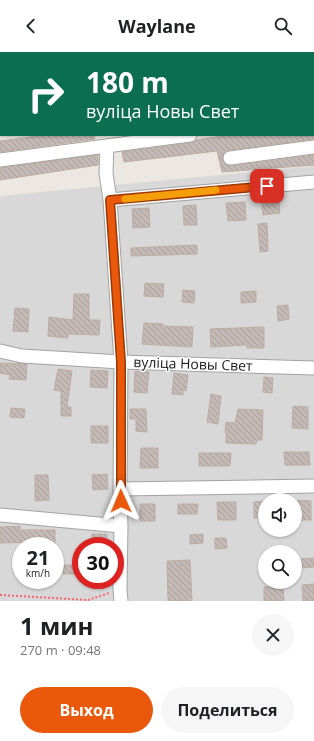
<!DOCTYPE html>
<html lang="ru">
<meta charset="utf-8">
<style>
:root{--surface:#fff;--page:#f6f6f6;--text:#202124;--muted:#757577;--accent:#ea580c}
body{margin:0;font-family:"Open Sans",sans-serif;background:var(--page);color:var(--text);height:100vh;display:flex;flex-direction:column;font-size:15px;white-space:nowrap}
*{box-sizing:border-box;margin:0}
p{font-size:13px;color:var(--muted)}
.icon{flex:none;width:22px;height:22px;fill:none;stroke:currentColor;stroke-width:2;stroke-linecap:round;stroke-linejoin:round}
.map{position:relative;height:549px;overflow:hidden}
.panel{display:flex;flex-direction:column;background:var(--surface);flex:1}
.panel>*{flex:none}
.banner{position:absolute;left:0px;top:0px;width:314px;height:84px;box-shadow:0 1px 3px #0004;background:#0b6e4f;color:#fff;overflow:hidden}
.fabs{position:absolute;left:258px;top:441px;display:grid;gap:8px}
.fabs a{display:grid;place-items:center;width:44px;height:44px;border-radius:50%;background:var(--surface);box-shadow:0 1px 3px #0004;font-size:20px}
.speed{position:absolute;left:12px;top:485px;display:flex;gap:8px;font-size:20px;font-weight:700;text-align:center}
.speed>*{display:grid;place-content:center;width:52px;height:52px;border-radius:50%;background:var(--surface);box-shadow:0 1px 3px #0004;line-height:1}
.speed small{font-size:10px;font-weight:400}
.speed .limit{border:6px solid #d22;background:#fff;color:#111}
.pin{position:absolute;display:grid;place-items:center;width:34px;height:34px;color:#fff;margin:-17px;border-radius:8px;box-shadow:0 2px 6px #0006}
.me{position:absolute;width:44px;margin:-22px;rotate:359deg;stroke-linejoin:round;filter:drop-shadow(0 0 3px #0008)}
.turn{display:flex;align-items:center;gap:14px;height:84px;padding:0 20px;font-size:18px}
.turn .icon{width:52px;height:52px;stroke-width:2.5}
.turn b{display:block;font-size:28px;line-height:34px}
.round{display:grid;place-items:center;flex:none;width:42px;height:42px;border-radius:21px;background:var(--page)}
.overview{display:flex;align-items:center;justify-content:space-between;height:68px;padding:0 20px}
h1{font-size:24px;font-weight:700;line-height:30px}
.button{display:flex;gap:8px;margin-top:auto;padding:8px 20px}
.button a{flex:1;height:46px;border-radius:24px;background:var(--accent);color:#fff;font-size:16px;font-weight:700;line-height:46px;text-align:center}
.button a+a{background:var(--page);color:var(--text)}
header{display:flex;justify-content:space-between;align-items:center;height:52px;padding:0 20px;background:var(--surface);font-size:18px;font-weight:700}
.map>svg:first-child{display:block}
.residential{fill:#d9d8d8;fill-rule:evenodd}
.building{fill:url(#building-back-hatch);stroke:#beaca3}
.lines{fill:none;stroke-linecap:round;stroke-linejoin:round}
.minor-casing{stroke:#a2a2a2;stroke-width:15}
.path{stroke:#f76767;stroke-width:2;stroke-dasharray:2 2;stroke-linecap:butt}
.minor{stroke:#fff;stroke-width:13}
.rail{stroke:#696969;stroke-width:3;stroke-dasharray:8 8;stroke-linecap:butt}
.route-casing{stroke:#983908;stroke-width:10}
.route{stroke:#ea580c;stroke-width:7}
.slow{stroke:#f59e0b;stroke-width:7}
.labels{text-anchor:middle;stroke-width:3;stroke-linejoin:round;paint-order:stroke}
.street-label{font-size:14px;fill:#1b1b1b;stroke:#fff}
</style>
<header><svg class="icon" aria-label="back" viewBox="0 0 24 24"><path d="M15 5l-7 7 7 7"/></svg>Waylane<svg class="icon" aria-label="search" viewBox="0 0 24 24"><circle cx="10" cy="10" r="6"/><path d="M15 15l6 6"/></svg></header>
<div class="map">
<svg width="314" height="549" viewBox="0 0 314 549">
<defs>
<pattern id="building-back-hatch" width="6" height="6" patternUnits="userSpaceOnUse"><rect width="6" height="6" fill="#c4b9b4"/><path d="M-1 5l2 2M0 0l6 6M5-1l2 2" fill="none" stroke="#a89e9a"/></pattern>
</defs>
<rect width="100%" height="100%" fill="#ede7e1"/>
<path class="residential" d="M314 114V549H0V144ZM265 448H295V478H265ZM21 494H55V528H21ZM81 494H115V528H81ZM265 500H295V530H265Z"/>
<path class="building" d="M45 83H94L95 87 0 100V89Z
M230 83H314V87L229 98 225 99 223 103 222 107 223 111 227 113 231 114 314 103V113L222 120 217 99 124 110 122 100 191 91 196 88Z
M98 103V113L0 128V116Z
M278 142 280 161 263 163 261 144Z
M245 150 246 168 228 169 226 151Z
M196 153 197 173H184L183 154Z
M149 156 150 175 133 176 132 157Z
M267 171 268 199 260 200 258 172Z
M196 193V194H197V202L131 204V196L174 194Z
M145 231 164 232 163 245 144 244Z
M183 238 195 239 194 251 182 250Z
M256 239V250L241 251V240Z
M74 242H89V268H100L99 283 68 282V286L48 284 49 265 73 268Z
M288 253 289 267 278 269 277 254Z
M15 256 29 257 28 280 13 279Z
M144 271 163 272V274L193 275 192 295 142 292Z
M264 275V296H247V293L211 295 210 277Z
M0 311 27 312 26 328 9 327 10 323 0 321Z
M58 317 72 319 67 355H71V364H61V339L54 338Z
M91 318 108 319 107 336 90 335Z
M135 319 149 320 147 341 134 340Z
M174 321 188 323 186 339 183 338V343L172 342Z
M264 325 273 326 272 341 263 340Z
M211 342 221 344 218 372 207 370Z
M293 354 308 355V377L292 376Z
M11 356 25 357 24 366 10 365Z
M130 357H146L147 380 136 379V367H130Z
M238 357 263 358 262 388H257L256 392 226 391V381L225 380 226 370 235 371Z
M91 374H108V391H91Z
M141 396H158V416H140Z
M284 400H309L310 413H285Z
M199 401H231L230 414H199Z
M107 422 108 437 93 438 92 423Z
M35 423H48L49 448 35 449Z
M298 448 311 449V468H298Z
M265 449V465L254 466V450Z
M217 450H236V468H218Z
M140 452H155V469H140Z
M178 452H198L197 462H178Z
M20 474V478H55V494L36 493V490L0 491V475Z
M92 482H107L106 494H91Z
M203 482V491L190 492V483Z
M215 486H226L227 496 215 497Z
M314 506V515L299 516 298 507Z
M190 508 192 549H168L167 509Z
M63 513H77V522H63Z
M314 532V549H303L302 533Z
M283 534 284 549H264V535Z"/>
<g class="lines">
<defs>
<path id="minor" d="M313 67H314
M107 94 106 121 110 148 121 310 120 437 121 474 120 537 121 549
M230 106 314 95
M0 108 190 83
M110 148 314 130
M0 299 22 304 121 310 314 316
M120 437 314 434
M0 463 121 474"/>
</defs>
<use href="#minor" class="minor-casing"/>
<path class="path" d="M231 1 232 0
M0 543 88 548 109 541"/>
<use href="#minor" class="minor"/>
<path class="rail" d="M148 1 155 0
M0 25H1"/>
</g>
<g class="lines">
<defs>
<path id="route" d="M121 449V310L110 148 267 134"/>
</defs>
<use href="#route" class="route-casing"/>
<use href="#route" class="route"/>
<path class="slow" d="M125 147 216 138"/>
</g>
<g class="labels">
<g class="street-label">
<text transform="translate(193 312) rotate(2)" y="5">вуліца Новы Свет</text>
</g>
</g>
</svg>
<div class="fabs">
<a><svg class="icon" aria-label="sound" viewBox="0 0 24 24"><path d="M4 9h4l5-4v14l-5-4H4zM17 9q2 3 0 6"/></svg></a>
<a><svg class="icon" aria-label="search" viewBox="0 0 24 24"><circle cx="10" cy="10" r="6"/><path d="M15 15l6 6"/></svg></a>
</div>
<div class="speed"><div>21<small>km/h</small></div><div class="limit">30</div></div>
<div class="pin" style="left:267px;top:134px;background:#d93025"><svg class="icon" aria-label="arrive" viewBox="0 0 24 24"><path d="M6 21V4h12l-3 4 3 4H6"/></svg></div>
<svg class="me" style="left:121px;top:449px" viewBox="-20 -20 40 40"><path d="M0-17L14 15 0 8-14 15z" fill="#ea580c" stroke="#fff" stroke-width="4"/></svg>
<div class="banner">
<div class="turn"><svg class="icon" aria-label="right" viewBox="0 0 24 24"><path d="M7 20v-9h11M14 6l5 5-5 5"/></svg><div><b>180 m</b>вуліца Новы Свет</div></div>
</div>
</div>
<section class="panel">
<div class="overview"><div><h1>1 мин</h1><p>270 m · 09:48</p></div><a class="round"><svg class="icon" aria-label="close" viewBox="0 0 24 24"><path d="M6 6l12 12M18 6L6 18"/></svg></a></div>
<div class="button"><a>Выход</a><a>Поделиться</a></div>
</section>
